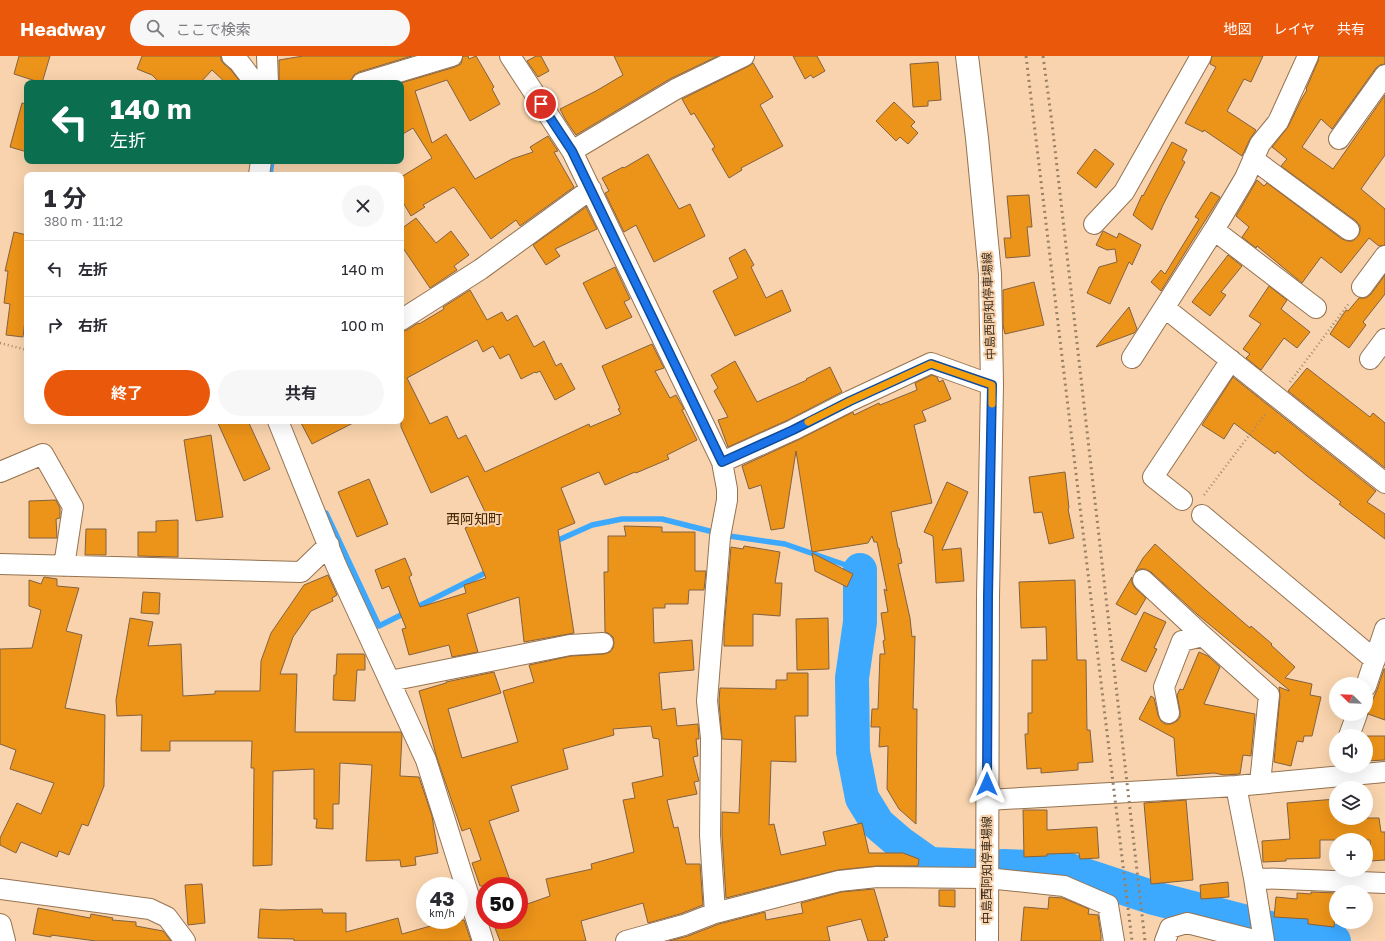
<!DOCTYPE html>
<html lang="ja">
<meta charset="utf-8">
<style>
:root{--surface:#fff;--page:#f7f7f7;--text:#2b2b33;--muted:#7c7c81;--line:#e1e1e2;--accent:#ea580c}
body{margin:0;font-family:"Golos Text","Noto Sans JP",sans-serif;background:var(--page);color:var(--text);height:100vh;display:flex;flex-direction:column;font-size:15px;white-space:nowrap}
*{box-sizing:border-box;margin:0}
p{font-size:13px;color:var(--muted)}
.icon{flex:none;width:22px;height:22px;fill:none;stroke:currentColor;stroke-width:2;stroke-linecap:round;stroke-linejoin:round}
.map{position:relative;flex:1;overflow:hidden}
.drawer{position:absolute;left:24px;top:116px;width:380px;height:252px;display:flex;flex-direction:column;background:var(--surface);border-radius:8px;box-shadow:0 4px 16px #0002}
.drawer>*{flex:none}
.banner{position:absolute;left:24px;top:24px;width:380px;height:84px;border-radius:8px;box-shadow:0 4px 16px #0002;background:#0b6e4f;color:#fff;overflow:hidden}
.needle{width:26px;rotate:293deg}
.buttons{position:absolute;left:1329px;top:621px;display:grid;gap:8px}
.buttons a{display:grid;place-items:center;width:44px;height:44px;border-radius:50%;background:var(--surface);box-shadow:0 4px 16px #0002;font-size:20px}
.speed{position:absolute;left:416px;top:821px;display:flex;gap:8px;font-size:20px;font-weight:700;text-align:center}
.speed>*{display:grid;place-content:center;width:52px;height:52px;border-radius:50%;background:var(--surface);box-shadow:0 4px 16px #0002;line-height:1}
.speed small{font-size:10px;font-weight:400}
.speed .limit{border:6px solid #d22;background:#fff;color:#111}
.pin{position:absolute;display:grid;place-items:center;width:34px;height:34px;color:#fff;margin:-17px;border:2px solid #fff;border-radius:50%;box-shadow:0 1px 4px #0007}
.me{position:absolute;width:44px;margin:-22px;rotate:0deg;stroke-linejoin:round;filter:drop-shadow(0 0 3px #0008)}
.turn{display:flex;align-items:center;gap:14px;height:84px;padding:0 20px;font-size:18px}
.turn .icon{width:52px;height:52px;stroke-width:2.5}
.turn b{display:block;font-size:28px;line-height:34px}
.round{display:grid;place-items:center;flex:none;width:42px;height:42px;border-radius:21px;background:var(--page)}
.head{display:flex;align-items:center;justify-content:space-between;height:68px;padding:0 20px}
h1{font-size:24px;font-weight:700;line-height:30px}
.cta{display:flex;gap:8px;margin-top:auto;padding:8px 20px}
.cta a{flex:1;height:46px;border-radius:24px;background:var(--accent);color:#fff;font-size:16px;font-weight:700;line-height:46px;text-align:center}
.cta a+a{background:var(--page);color:var(--text)}
ul{padding:0;list-style:none}
li{display:flex;align-items:center;gap:12px;height:56px;padding:0 20px;border-top:1px solid var(--line)}
li div{flex:1}
li b{display:block;font-size:15px}
li em{font-style:normal}
header{display:flex;align-items:center;gap:24px;box-sizing:border-box;height:56px;padding:0 20px;background:var(--accent);color:#fff}
header strong{font-size:19px}
nav{display:flex;gap:22px;margin-inline-start:auto;font-size:14px}
.search{width:280px;height:36px;background:var(--page);display:flex;align-items:center;gap:10px;box-sizing:border-box;padding:0 14px;border-radius:22px;color:var(--muted);font-size:15px}
.map>svg:first-child{display:block}
.lines{fill:none;stroke-linecap:round;stroke-linejoin:round}
.stream{stroke:#3ca9ff;stroke-width:5.5}
.river{stroke:#3ca9ff;stroke-width:34}
.building{fill:#ec9319;stroke:#836240}
.street-casing{stroke:#957351;stroke-width:22}
.secondary-casing{stroke:#957351;stroke-width:24}
.primary-casing{stroke:#957351;stroke-width:24}
.path{stroke:#a3896d;stroke-width:2.5;stroke-dasharray:1 3;stroke-linecap:butt}
.street{stroke:#fff;stroke-width:20}
.secondary{stroke:#fff;stroke-width:22}
.primary{stroke:#fff;stroke-width:22}
.rail{stroke:#998065;stroke-width:3;stroke-dasharray:2 4;stroke-linecap:butt}
.route-casing{stroke:#114b97;stroke-width:10}
.route{stroke:#1a73e8;stroke-width:7}
.slow{stroke:#f59e0b;stroke-width:7}
.labels{text-anchor:middle;stroke-width:4;stroke-linejoin:round;paint-order:stroke}
.street-label{font-size:12px;fill:#3d2f20;stroke:#f8d3ad}
.quarter-label{font-size:14px;fill:#422501;stroke:#f8d3ad}
</style>
<header>
<strong>Headway</strong>
<div class="search"><svg class="icon" aria-label="search" viewBox="0 0 24 24"><circle cx="10" cy="10" r="6"/><path d="M15 15l6 6"/></svg>ここで検索</div>
<nav><a>地図</a><a>レイヤ</a><a>共有</a></nav>
</header>
<div class="map">
<svg width="1385" height="885" viewBox="0 0 1385 885">
<rect width="100%" height="100%" fill="#f8d3ad"/>
<g class="lines">
<path class="stream" d="M270 119 272 105
M326 457 379 570 491 514
M554 486 592 469 622 463H662L729 480 785 488 860 514"/>
<path class="river" d="M860 514V566L852 622 853 696 862 742 878 768 899 786 930 808 978 810
M1003 810 1063 812 1154 842 1274 873 1334 885"/>
</g>
<path class="building" d="M19 0H50L42 27 14 18Z
M142 0H221V4L224 8 231 14 241 27H226L212 14 200 27H160L152 19 137 13Z
M303 0H412L359 16 354 19 351 24 340 27H279V4Z
M463 0H468L469 3 476 0 494 31 492 33 500 48 470 65 447 24 415 35 432 87 446 78 475 123 512 103 533 96 530 91 548 80 558 95 554 96 574 131 520 170 516 164 491 183 454 131 423 149 425 151 411 160 401 143V121L432 102 413 72 401 79V27L455 11 461 8Z
M536 0H541L549 15 538 21 527 5Z
M614 0H718L670 23 576 79 565 63 560 53 596 35 623 19Z
M793 0H817L825 15 813 22 811 19 805 23Z
M1212 0H1263L1251 26 1244 23 1227 55 1256 74 1250 83 1242 100 1204 74 1203 76 1185 67 1216 11 1210 8Z
M1319 0H1385V8L1380 9 1376 12 1332 73 1321 63 1302 91 1333 113 1385 39V99L1361 133 1385 153V189L1379 190 1369 182 1341 217 1321 201 1302 227 1257 190 1256 192 1242 181 1249 171 1236 160 1257 124 1264 130 1267 127 1342 183 1348 185H1353L1358 180 1360 175V170L1356 165 1281 110 1287 103 1272 91 1288 71 1301 44 1307 34 1306 33 1318 5Z
M938 6 941 44 928 45V50L913 51 910 8Z
M753 7 773 41 760 49 783 90 741 112 742 114 729 122 712 93 715 91 694 57 691 59 682 43 749 10Z
M894 46 915 66 911 70 918 77 908 88 900 81 896 85 876 65Z
M22 47 27 48V96L10 91Z
M1172 86 1187 94 1182 104 1185 106 1163 149 1152 174 1133 159 1142 139 1143 140Z
M1095 93 1114 108 1096 132 1077 117Z
M648 98 679 153 690 148 705 180 654 206 636 169 624 176 605 137 609 135 602 122 623 111 624 112Z
M1211 136 1220 141 1161 235 1151 226 1161 214 1165 218 1199 163 1195 161Z
M1029 139 1032 171H1027L1030 200 1006 202 1004 182H1011L1007 140Z
M586 151 597 173 555 193 560 200 546 209 533 189Z
M416 162 436 187 451 175 469 199 454 210 457 214 430 232 401 189V173Z
M1103 175 1117 182 1119 177 1141 189 1132 209 1129 206 1110 248 1087 237 1099 211 1117 206 1115 193 1107 194 1096 189Z
M14 176 27 179V248L23 281 6 279 10 248 4 247 8 215H5Z
M745 193 754 209 751 211 766 242 782 234 791 255 735 280 713 235 738 222 729 202Z
M1228 199 1242 210 1221 236 1226 239 1210 260 1192 246Z
M615 211 630 243 624 246 632 261 606 273 583 227Z
M1385 219V238L1363 266 1366 269 1349 292 1330 278 1346 254 1348 255 1359 242H1366L1371 238Z
M1034 226 1044 269 1005 278 1003 269V234Z
M1269 230 1287 244 1281 253 1310 276 1297 292 1284 282 1261 314 1246 302 1250 298 1243 293 1261 268 1249 260Z
M470 234 487 264 502 256 507 265 517 259 534 291 544 285 556 310 561 307 575 333 555 344 540 315 536 317 535 316 521 323 509 298 500 303 493 290 483 296 477 284 407 322 430 368 447 360 458 383 466 379 485 416 589 368 590 371 621 358 618 353 620 352 602 310 652 288 664 312 655 315 670 342 676 339 684 353 682 354 697 384 667 399 669 403 636 417 635 416 605 429 599 416 561 432 575 467 558 474 574 577 524 586 519 541 467 558 478 596 452 601 449 589 409 599 402 573 406 572 389 530 382 533 375 514 405 502 412 519 409 521 420 551 466 537 464 529 486 522 465 472 488 462 468 420 431 437 401 371V275L407 274 418 267 419 268 444 253 443 251Z
M1129 251 1137 273 1134 277 1096 291Z
M735 305 757 346 807 324 806 323 830 311 842 336 788 364 728 391 718 364 728 361 714 335 718 332 711 319Z
M1307 312 1370 361 1373 357 1385 367V412L1288 335Z
M932 319 937 321 939 326 943 324 951 343 922 355 926 365 914 369 932 447 891 456 898 492H899L902 507 898 508 910 562 912 581 915 580 913 653H917L916 768 899 753 887 733 888 690 879 691 880 671H871L872 653H878L880 598H885L883 585 885 584 881 557 888 556 884 533 887 535 877 486H874L872 480 868 487 812 496 796 395 784 472 771 474 761 429 749 433 742 410 798 384 853 356 854 359 879 347 880 349 917 334 915 327Z
M1233 321 1376 435 1367 446 1385 458V483L1339 448 1341 446 1307 420 1277 395 1275 398 1234 367 1224 383 1202 369Z
M217 365H248L270 413 244 425Z
M300 365H357L312 388Z
M211 379 223 461 196 465 184 384Z
M1065 416 1069 452 1068 453 1074 482 1049 488 1042 456 1034 457 1029 421Z
M369 423 388 468 357 481 338 436Z
M947 426 968 436 942 494 961 492 964 525 936 527 933 480 924 476Z
M56 444 60 452V462L56 463 57 482H29V445Z
M178 464V501L138 500V476H156V465Z
M624 470 662 471V476H695V515H706L704 534H689L688 548H665V552H653L654 587 692 584 694 614 659 617 662 654 675 652 677 670 698 668 699 683H696L698 700 693 701 699 725 694 726 697 738 667 744 674 772 678 771 686 808H700L703 849 680 858 648 867 643 847 581 865 586 885H500L492 864H519V851L550 840 546 823 592 813 591 808 634 796 623 744 635 742 632 727 663 720 659 683 653 682 651 670 613 673 614 679 563 693 568 713 511 730 519 755 489 765 512 830H480L472 807 481 804 470 772 462 775 436 699 419 635 446 627V626L494 616 501 637 448 653 462 702 518 686 503 635 534 626 529 609 571 600 604 598 610 596 613 592 614 587 613 581 608 577 605 576 604 516H608V480H626Z
M86 473H106V499H85Z
M1155 488 1206 534 1250 572 1251 570 1272 588 1271 589 1295 611 1285 622 1312 628 1310 639 1321 641 1312 680H1304L1303 686 1297 685 1291 710 1274 706 1280 640 1279 631 1289 635V634L1198 559 1151 516 1145 513H1140L1135 516 1143 502Z
M744 490 780 496 775 527H782L780 560 753 558V590H724V574L731 491 743 493Z
M812 497 853 518 847 531 815 515Z
M328 519 337 539 332 542 333 545 311 555 293 581 280 618H297L295 676H401L402 679 400 720 419 721 432 760 438 797 415 801 416 809 401 811 400 804 366 805 372 709 340 707 339 748H333V773L316 772 317 763H314V713L273 715 272 809 253 810 254 712H251L252 685H170V695H141L142 659 117 660 116 644 130 562 153 566 148 590 181 588 183 640 215 638V635H260L261 605 271 577 304 529Z
M44 521 57 523V530L79 532 66 575 82 579 65 652 105 659 104 730 88 770 82 768 69 799 59 795 57 801 21 786 16 797 0 789V782L17 747 41 758 54 727 10 713 16 694 0 688V593L32 592 41 554 29 550V524L41 528Z
M1132 521V527L1135 532 1146 542 1136 559 1116 548Z
M1075 524 1077 604H1086L1087 674H1090L1093 706 1078 707V714L1041 717V712L1027 713 1025 678H1028V657H1032V604H1047L1046 571 1021 572 1019 526Z
M143 536 160 537 159 558 141 557Z
M1144 556 1166 566 1154 592 1157 593 1146 616 1121 604Z
M828 562 829 613 797 614 796 563Z
M1199 596 1208 600 1220 611 1204 648 1255 658 1251 700 1243 699 1240 718 1224 719 1214 717 1177 720 1174 682 1139 663 1151 640 1154 642 1158 659 1161 665 1165 668H1171L1177 665 1180 661V655L1177 639 1180 633 1183 634Z
M337 598H364L365 600V614H357L355 645 333 644 334 619H336Z
M1384 613H1385V664L1368 658V654L1377 634Z
M787 617H808V660H795L796 706 771 705 769 769 774 768 781 799 826 789 823 776 862 767 869 797H903L919 803 918 810H877L838 814 726 842 722 779V756L739 757 742 684 722 683 719 645 720 632 776 633V624H787Z
M1366 680H1385V704L1366 705Z
M1336 743V762H1379L1381 776H1385V804L1371 805 1370 784H1320V802L1286 803V805L1263 806 1262 785 1290 783 1287 747Z
M1186 744 1193 824 1151 828 1144 747Z
M1023 754H1047V774L1097 771 1099 802 1080 803 1079 797 1047 798V800L1024 801Z
M1228 826 1229 841 1201 843 1200 829Z
M202 828 205 867 188 869 185 829Z
M874 833 888 881 884 882 885 885H868L861 863 827 871 830 885H669L688 880 719 868 765 856 766 864 803 857 801 847 841 836Z
M939 834H955V851L939 850Z
M1311 836 1336 837 1334 871 1308 868V863L1274 861 1276 841 1297 843V837L1311 838Z
M1049 841 1063 842 1089 853 1088 858 1098 859 1101 879V885H1021L1024 851 1048 853Z
M38 852 90 862 91 858 113 862 112 864 136 866V870L163 875 171 885H96L51 879V881L33 878Z
M260 853 278 854 322 853 323 857H346V876L398 862 402 878 452 864H464L471 885H294V883L258 882Z"/>
<g class="lines">
<defs>
<path id="street" d="M232 0 239 6 255 27
M267 0 268 27
M510 0 572 95 722 406 727 433V444L720 481 707 645 711 682 710 779 715 857
M362 27 452 0
M1339 83 1385 19
M572 95 676 33 744 0
M1253 103 1349 174
M259 119 261 105
M1094 168 1124 136 1201 0
M1214 174 1316 252
M1362 231 1385 200
M1165 252 1385 427
M401 264 481 213 591 133
M1132 302 1214 174 1245 122 1260 88 1278 66 1308 0
M1370 303 1385 283
M278 365 336 509 426 704 483 885
M722 406 793 374 850 345 931 307 992 329
M0 416 43 398 73 451 64 510
M1182 444 1153 421 1231 304
M1202 459 1375 604
M0 508 301 516 329 489
M1143 524 1203 580
M390 625 570 589 603 587
M1366 630 1385 573
M1169 657 1164 631 1182 585 1203 580 1269 639 1260 727
M1349 680 1357 658
M1236 730 1254 822 1264 885
M987 744 1236 730 1385 716
M1254 822 1385 827
M0 833 150 853 167 861 185 885
M626 885 684 869 715 857 839 825 877 821 987 822 1064 830 1108 849 1114 885
M1165 885 1170 872 1187 867 1258 885"/>
<path id="secondary" d="M967 0 977 82 990 218 992 329 988 540 987 885"/>
<path id="primary" d="M0 869 4 885"/>
</defs>
<use href="#street" class="street-casing"/>
<use href="#secondary" class="secondary-casing"/>
<use href="#primary" class="primary-casing"/>
<path class="path" d="M0 287 27 294
M1290 326 1350 246
M1204 439 1266 357"/>
<use href="#street" class="street"/>
<use href="#secondary" class="secondary"/>
<use href="#primary" class="primary"/>
<path class="rail" d="M1026 0 1132 885
M1043 0 1052 67 1145 885"/>
</g>
<g class="lines">
<defs>
<path id="route" d="M541 48 572 95 722 406 793 374 850 345 931 308 992 329 988 540 987 728"/>
</defs>
<use href="#route" class="route-casing"/>
<use href="#route" class="route"/>
<path class="slow" d="M808 366 850 345 931 308 992 329V348"/>
</g>
<g class="labels">
<g class="street-label">
<text transform="translate(989 250) rotate(-92)" y="4">中島西阿知停車場線</text>
<text transform="translate(987 814) rotate(-90)" y="4">中島西阿知停車場線</text>
</g>
<g class="quarter-label">
<text x="474" y="468">西阿知町</text>
</g>
</g>
</svg>
<div class="buttons">
<a><svg class="needle" viewBox="-14 -14 28 28"><path d="M0-13l5 13h-10z" fill="#e53935"/><path d="M0 13l5-13h-10z" fill="#7c7c81"/></svg></a>
<a><svg class="icon" aria-label="sound" viewBox="0 0 24 24"><path d="M4 9h4l5-4v14l-5-4H4zM17 9q2 3 0 6"/></svg></a>
<a><svg class="icon" aria-label="layers" viewBox="0 0 24 24"><path d="M12 4l9 5-9 5-9-5zM3 14l9 5 9-5"/></svg></a>
<a>+</a>
<a>−</a>
</div>
<div class="speed"><div>43<small>km/h</small></div><div class="limit">50</div></div>
<div class="pin" style="left:541px;top:48px;background:#d93025"><svg class="icon" aria-label="arrive" viewBox="0 0 24 24"><path d="M6 21V4h12l-3 4 3 4H6"/></svg></div>
<svg class="me" style="left:987px;top:728px" viewBox="-20 -20 40 40"><path d="M0-17L14 15 0 8-14 15z" fill="#1a73e8" stroke="#fff" stroke-width="4"/></svg>
<div class="banner">
<div class="turn"><svg class="icon" aria-label="left" viewBox="0 0 24 24"><path d="M17 20v-9H6M10 6l-5 5 5 5"/></svg><div><b>140 m</b>左折</div></div>
</div>
<section class="drawer">
<div class="head"><div><h1>1 分</h1><p>380 m · 11:12</p></div><a class="round"><svg class="icon" aria-label="close" viewBox="0 0 24 24"><path d="M6 6l12 12M18 6L6 18"/></svg></a></div>
<ul>
<li><svg class="icon" aria-label="left" viewBox="0 0 24 24"><path d="M17 20v-9H6M10 6l-5 5 5 5"/></svg><div><b>左折</b></div><em>140 m</em></li>
<li><svg class="icon" aria-label="right" viewBox="0 0 24 24"><path d="M7 20v-9h11M14 6l5 5-5 5"/></svg><div><b>右折</b></div><em>100 m</em></li>
</ul>
<div class="cta"><a>終了</a><a>共有</a></div>
</section>
</div>
